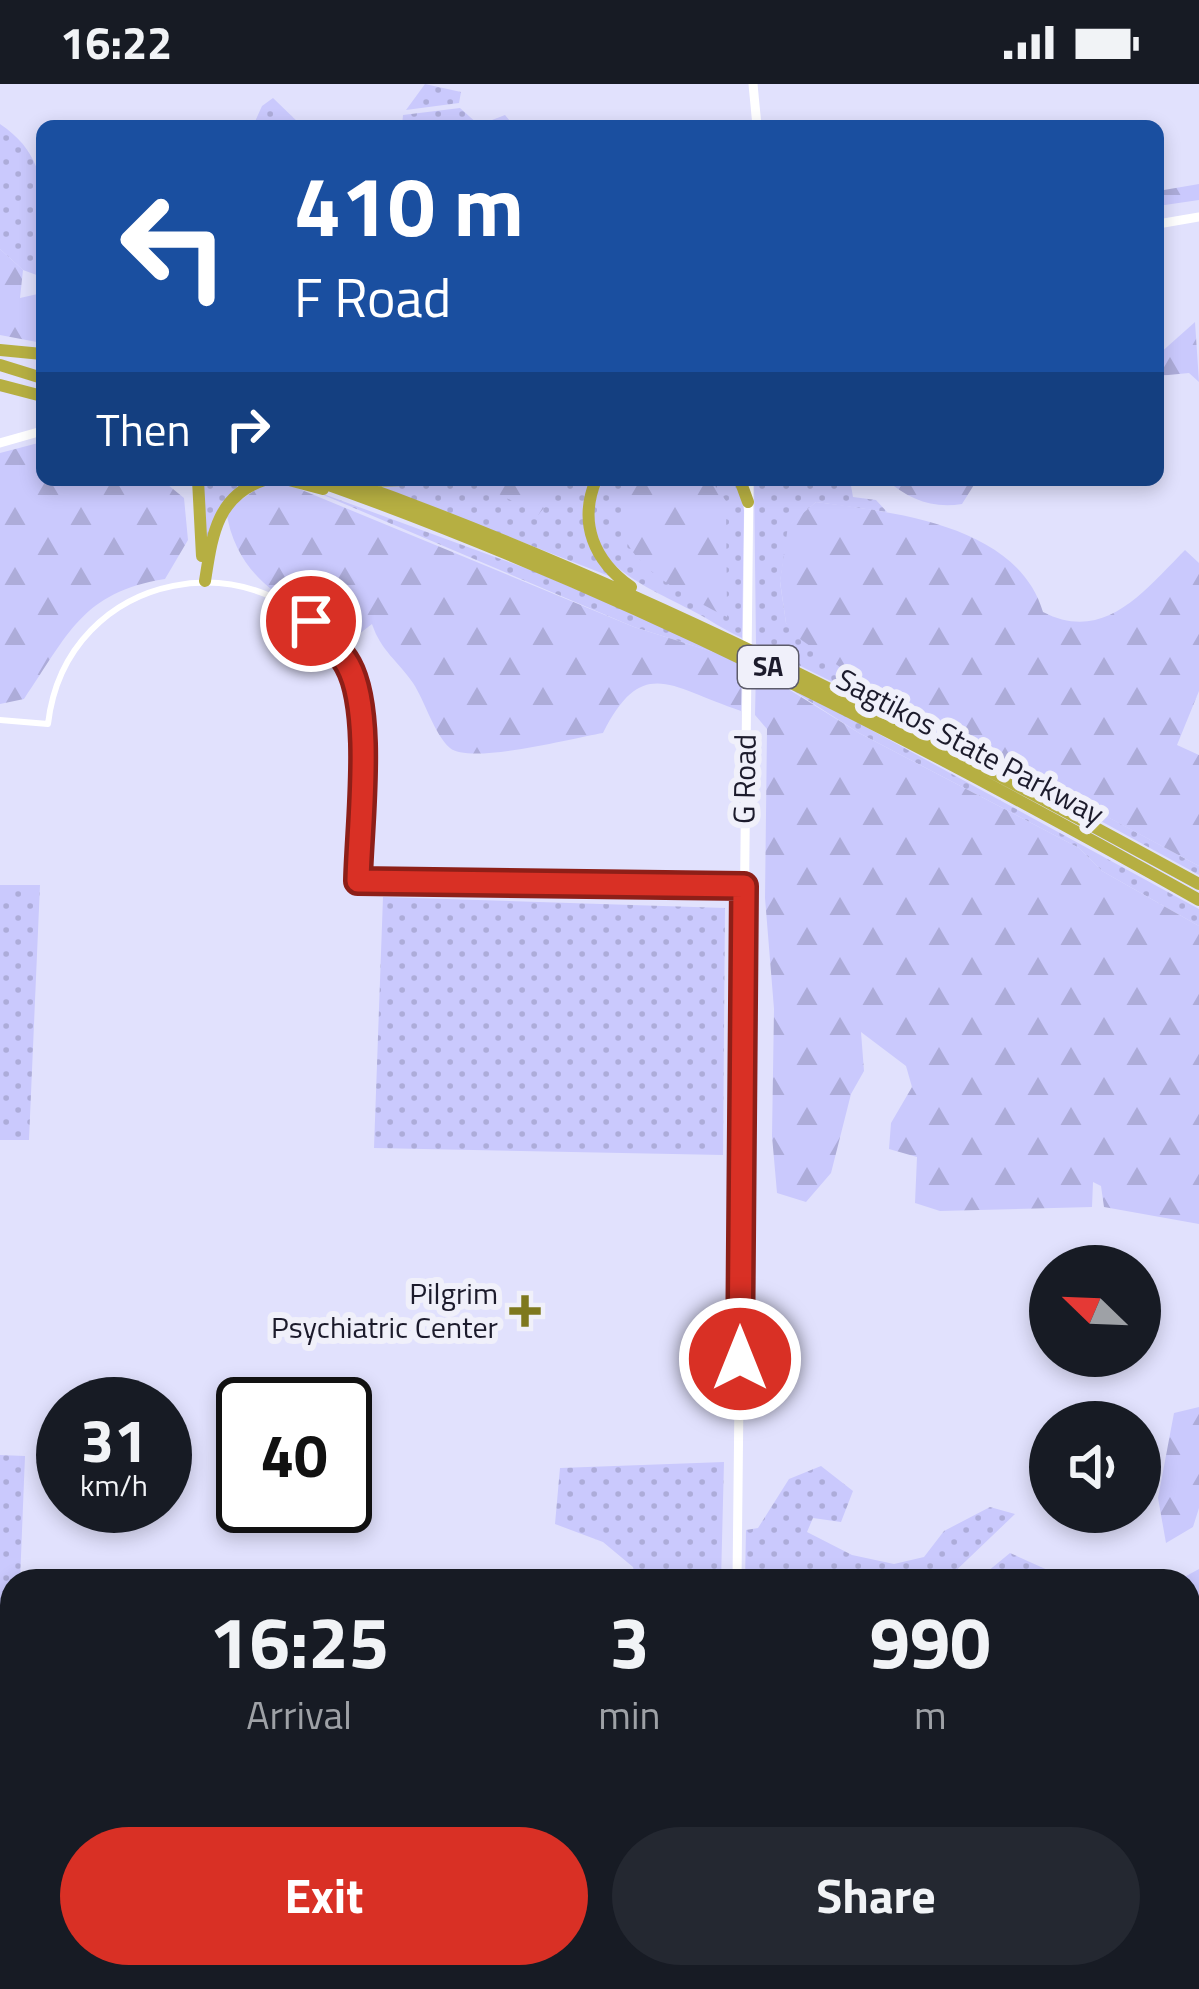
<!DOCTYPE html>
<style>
:root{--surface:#171b24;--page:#242831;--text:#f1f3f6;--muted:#9ea1a6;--accent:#d93025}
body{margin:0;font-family:"Titillium Web",sans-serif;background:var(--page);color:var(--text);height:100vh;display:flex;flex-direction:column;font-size:45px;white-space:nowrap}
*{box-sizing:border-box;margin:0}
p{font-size:39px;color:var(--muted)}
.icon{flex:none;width:66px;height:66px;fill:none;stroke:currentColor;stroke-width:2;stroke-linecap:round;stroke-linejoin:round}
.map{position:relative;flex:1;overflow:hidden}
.panel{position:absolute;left:0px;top:1485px;width:1200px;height:420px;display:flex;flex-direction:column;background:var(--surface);border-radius:36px 36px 0 0;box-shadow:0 6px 18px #0003}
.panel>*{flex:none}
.top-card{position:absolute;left:36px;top:36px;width:1128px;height:366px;border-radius:18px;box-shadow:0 6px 18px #0003;background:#1a4fa0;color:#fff;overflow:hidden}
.needle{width:78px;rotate:293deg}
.controls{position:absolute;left:1029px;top:1161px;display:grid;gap:24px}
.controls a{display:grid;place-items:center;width:132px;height:132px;border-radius:50%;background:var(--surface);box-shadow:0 6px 18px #0003;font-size:60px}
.speed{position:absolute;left:36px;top:1293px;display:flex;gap:24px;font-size:60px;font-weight:700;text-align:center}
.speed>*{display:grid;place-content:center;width:156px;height:156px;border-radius:50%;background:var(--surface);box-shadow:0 6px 18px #0003;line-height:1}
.speed small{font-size:30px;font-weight:400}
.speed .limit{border:6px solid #111;border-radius:18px;background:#fff;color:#111}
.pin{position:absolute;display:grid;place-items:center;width:102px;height:102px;color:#fff;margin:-51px;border:6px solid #fff;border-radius:50%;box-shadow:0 3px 12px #0007}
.me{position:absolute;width:132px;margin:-66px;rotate:0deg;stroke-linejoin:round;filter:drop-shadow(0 0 9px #0008)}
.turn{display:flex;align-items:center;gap:42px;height:252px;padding:0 60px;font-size:54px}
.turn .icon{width:156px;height:156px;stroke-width:2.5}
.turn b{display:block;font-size:84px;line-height:102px}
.then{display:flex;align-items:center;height:114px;padding:0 60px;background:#0003;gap:24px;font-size:45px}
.eta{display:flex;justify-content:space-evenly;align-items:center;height:204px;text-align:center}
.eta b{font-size:72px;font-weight:700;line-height:84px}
.button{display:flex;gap:24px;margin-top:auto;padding:24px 60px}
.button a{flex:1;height:138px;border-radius:72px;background:var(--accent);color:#fff;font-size:48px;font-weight:700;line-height:138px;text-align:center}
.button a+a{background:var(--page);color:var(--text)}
.status{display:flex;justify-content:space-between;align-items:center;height:84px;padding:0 60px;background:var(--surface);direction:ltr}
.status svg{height:33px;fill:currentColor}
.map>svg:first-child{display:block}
.green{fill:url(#green-dots)}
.forest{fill:url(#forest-firs)}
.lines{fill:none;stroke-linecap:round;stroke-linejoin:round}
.street{stroke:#fff;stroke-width:6}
.secondary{stroke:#fff;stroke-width:9}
.highway{stroke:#b6af42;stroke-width:12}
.route-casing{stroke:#8d1f18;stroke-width:30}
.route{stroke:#d93025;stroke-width:21}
.poi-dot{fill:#7e781e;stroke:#f0f0fa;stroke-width:4.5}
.labels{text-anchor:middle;stroke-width:12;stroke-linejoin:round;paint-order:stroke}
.shield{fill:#f0f0fa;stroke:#5c5b6a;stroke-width:3}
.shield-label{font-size:27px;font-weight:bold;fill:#1c1b2c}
.street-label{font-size:30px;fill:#1c1b2c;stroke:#f0f0fa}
.poi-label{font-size:30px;fill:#1c1b2c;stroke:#f0f0fa;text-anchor:end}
</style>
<div class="status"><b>16:22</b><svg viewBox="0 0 49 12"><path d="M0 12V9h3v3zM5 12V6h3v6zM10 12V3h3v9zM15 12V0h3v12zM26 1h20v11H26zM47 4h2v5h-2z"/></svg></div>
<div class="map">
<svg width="1199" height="1905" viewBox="0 0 1199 1905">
<defs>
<pattern id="green-dots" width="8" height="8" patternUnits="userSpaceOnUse" patternTransform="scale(3)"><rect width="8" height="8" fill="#cac9fd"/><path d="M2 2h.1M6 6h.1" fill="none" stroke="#adacd9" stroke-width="1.8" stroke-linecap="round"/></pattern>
<pattern id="forest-firs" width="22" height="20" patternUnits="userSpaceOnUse" patternTransform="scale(3)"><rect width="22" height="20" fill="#cac9fd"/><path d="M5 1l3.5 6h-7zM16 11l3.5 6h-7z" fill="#adacd9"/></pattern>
</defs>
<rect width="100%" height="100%" fill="#e1e1fd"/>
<path class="green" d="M425 0 461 8 459 19 406 26Z
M273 14 302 42H253L262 22Z
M460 24 479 41 505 31 514 42H402L403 31Z
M0 40C57 78 42 131 42 193L23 186 0 165Z
M203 396H247L219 423 207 462Z
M415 396H593L585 418 609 492 381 403Z
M604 396H736L744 426 742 554C724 546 709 535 691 526 644 501 558 469 604 396Z
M754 396H850L853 413 876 416 887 428 816 418 789 442 780 498 786 539 881 611 1199 782V791L988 675 756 560Z
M307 404 536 488 742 577 634 543Z
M756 583 1199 825V842L1102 787 1079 764 859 649Z
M0 801H40L29 1056H0Z
M383 813 725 824 723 1071 374 1064Z
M0 1371 25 1372 20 1497H12V1626H0Z
M724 1378 721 1497H636L633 1483 603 1458 555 1440 560 1384Z
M821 1382 853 1407 841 1438 813 1434 807 1448 852 1471 894 1480 924 1473 944 1447 990 1423 1015 1430 945 1497H745L746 1446 758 1444 789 1395Z
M1010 1469 1072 1497H976Z"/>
<path class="forest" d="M1199 100V116L1158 122V107Z
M0 165 23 186 20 214 42 209V259L0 251Z
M1195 238 1199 298 1189 289 1158 292V271Z
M42 358V396H162L184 414 188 456 165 495C82 508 68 551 24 615L0 620V369Z
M473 396H568L538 431Z
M637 396H711L726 417 727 533C680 509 582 462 637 396Z
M886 396H977L962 420C932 425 909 415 886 396Z
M280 397 634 543 742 577 741 627C671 604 643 570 603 649 573 654 470 681 450 664 434 650 425 617 413 599 398 577 381 567 372 540L350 557C292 518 237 500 226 426L264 400Z
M816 418C892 428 1017 440 1043 528 1105 560 1145 506 1185 466L1199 479V607L1177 661 1199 671V782L880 611 800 555 786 539 780 497 788 442Z
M756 585 859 649 1079 764 1102 787 1199 842V1140L1104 1123 1101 1102 1093 1098 1092 1123 940 1127 915 1119 917 1073 889 1065 891 1039 912 1003 906 982 861 948 864 987 851 1010 831 1089 806 1118 777 1109 772 1052 774 925 765 814 767 645 755 631Z
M1199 1323V1424L1193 1443 1166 1459 1158 1414 1174 1329Z
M1199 1485V1806L1188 1800V1497H1177Z
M1199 1833V1905H1169L1174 1893H1188V1862Z
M609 1893H724V1905H626Z"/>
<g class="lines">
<path class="street" d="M0 636 48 640C66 485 265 447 346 579 375 626 359 742 359 797L743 802"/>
<path class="secondary" d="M753 0 757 42
M1158 140 1199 133
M0 359 42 347
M737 1497 749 396
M741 1893 742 1905"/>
<path class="highway" d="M0 266 42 270
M0 281 42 294
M0 301 42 312
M198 396 202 472
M289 396 323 405
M315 396C628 507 910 653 1199 816
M345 396C644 502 922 648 1199 800
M596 396C578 439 594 477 631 503
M740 396 748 418
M366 397 406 396
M205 497C212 453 216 412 264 396"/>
</g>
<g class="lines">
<defs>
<path id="route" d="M311 537C324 550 339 565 348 581 374 628 359 742 358 797L744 802 740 1275"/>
</defs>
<use href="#route" class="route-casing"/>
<use href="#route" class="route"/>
</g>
<path class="poi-dot" d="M519 1209h12v12h12v12h-12v12h-12v-12h-12v-12h12z"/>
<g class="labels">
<rect class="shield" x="738" y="562" width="60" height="42" rx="9"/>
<g class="shield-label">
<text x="768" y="592">SA</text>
</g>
<g class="street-label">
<text transform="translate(970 663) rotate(28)" y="10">Sagtikos State Parkway</text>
<text transform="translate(745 695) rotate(-89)" y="10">G Road</text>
</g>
<g class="poi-label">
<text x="498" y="1220">Pilgrim<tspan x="498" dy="34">Psychiatric Center</tspan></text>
</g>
</g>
</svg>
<div class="controls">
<a><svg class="needle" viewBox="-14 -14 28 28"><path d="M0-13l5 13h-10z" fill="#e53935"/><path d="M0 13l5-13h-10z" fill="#9ea1a6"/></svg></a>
<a><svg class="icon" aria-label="sound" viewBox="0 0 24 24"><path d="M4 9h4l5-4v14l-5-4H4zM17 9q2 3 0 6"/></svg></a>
</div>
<div class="speed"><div>31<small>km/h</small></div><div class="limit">40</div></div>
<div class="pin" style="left:311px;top:537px;background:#d93025"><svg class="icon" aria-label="arrive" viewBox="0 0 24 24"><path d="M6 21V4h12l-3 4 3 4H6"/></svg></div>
<svg class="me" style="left:740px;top:1275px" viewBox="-20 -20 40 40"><circle r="17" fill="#d93025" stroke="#fff" stroke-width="3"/><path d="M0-11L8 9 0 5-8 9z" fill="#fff"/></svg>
<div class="top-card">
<div class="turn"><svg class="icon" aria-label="left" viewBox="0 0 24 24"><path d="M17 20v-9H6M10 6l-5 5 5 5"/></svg><div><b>410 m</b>F Road</div></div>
<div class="then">Then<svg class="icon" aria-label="right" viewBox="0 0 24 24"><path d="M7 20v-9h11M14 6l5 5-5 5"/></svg></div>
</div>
<section class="panel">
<div class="eta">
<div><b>16:25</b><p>Arrival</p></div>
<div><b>3</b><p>min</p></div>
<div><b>990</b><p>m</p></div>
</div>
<div class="button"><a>Exit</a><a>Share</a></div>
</section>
</div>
